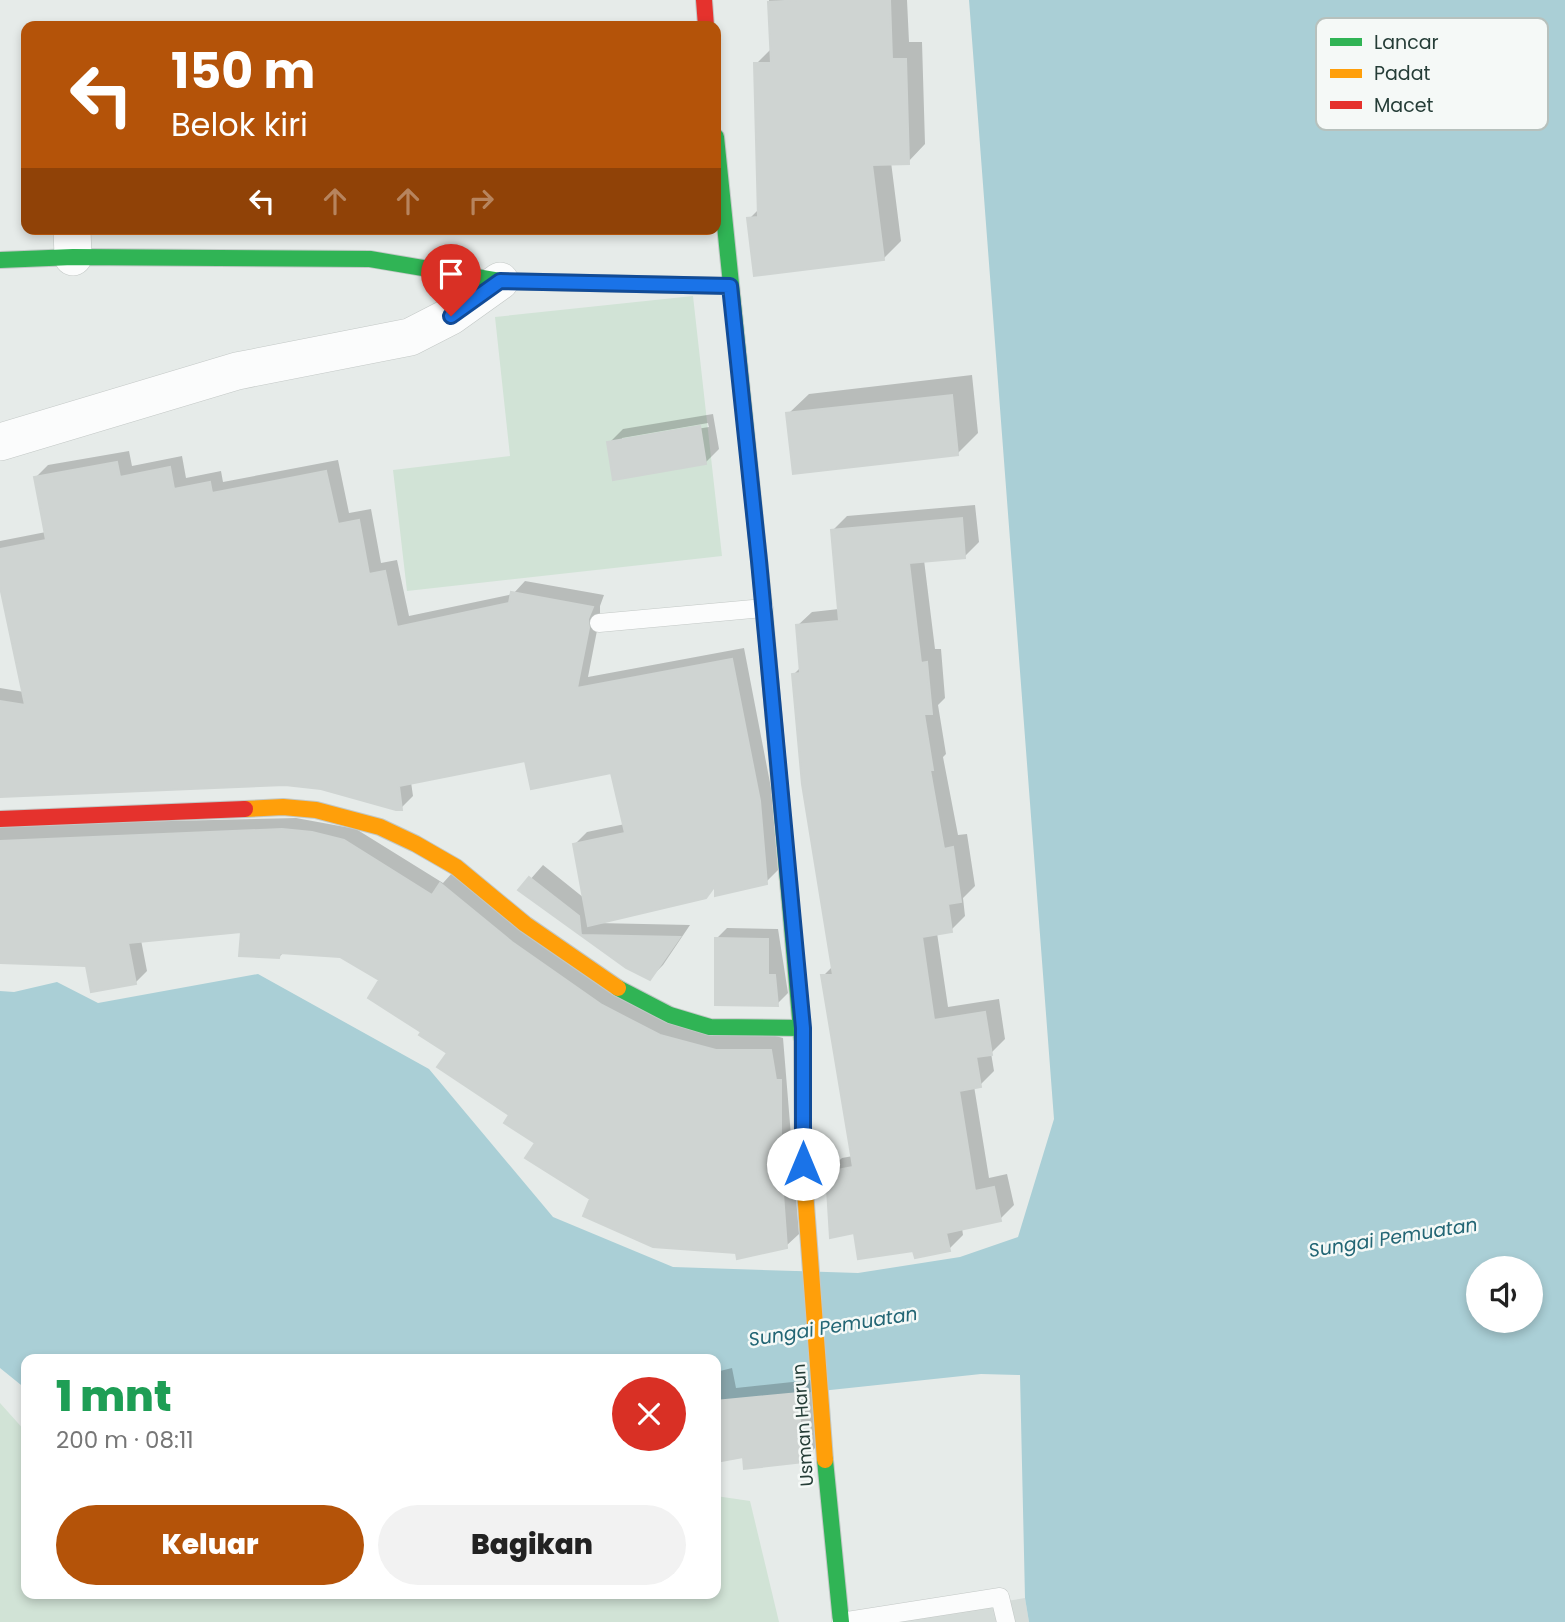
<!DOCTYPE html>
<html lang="id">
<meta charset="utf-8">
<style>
:root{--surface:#fff;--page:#f2f2f2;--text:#222;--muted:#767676;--accent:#b45309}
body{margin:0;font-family:Poppins,sans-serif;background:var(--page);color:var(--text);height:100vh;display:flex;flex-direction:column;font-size:26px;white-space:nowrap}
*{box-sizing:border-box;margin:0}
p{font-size:23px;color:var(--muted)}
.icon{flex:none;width:38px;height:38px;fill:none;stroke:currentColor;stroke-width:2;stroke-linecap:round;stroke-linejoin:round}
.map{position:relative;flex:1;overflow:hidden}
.panel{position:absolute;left:21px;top:1354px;width:700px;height:245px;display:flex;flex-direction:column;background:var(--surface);border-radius:14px;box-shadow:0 4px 10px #0003}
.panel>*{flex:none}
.guide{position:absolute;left:21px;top:21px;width:700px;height:214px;border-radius:14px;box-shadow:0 4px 10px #0003;background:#b45309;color:#fff;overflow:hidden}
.controls{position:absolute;left:1466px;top:1256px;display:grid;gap:14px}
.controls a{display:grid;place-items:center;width:77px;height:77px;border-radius:50%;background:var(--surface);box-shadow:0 4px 10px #0003;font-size:35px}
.pin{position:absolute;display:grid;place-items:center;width:60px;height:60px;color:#fff;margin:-72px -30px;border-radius:50% 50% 50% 0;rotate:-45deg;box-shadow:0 0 7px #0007}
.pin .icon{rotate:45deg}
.me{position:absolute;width:77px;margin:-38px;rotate:0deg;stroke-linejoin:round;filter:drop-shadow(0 0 5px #0008)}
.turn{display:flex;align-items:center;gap:24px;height:147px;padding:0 35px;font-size:32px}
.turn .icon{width:91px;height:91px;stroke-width:2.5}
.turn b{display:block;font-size:49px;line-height:60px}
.lanes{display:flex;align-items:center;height:66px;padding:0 35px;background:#0003;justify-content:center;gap:35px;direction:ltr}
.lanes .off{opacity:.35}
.round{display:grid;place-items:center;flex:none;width:74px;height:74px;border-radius:37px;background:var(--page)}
.head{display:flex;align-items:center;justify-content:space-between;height:119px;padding:0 35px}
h1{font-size:42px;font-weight:800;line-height:52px;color:#1e9e55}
.action{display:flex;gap:14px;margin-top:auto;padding:14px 35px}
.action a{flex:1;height:80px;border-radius:42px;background:var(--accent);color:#fff;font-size:28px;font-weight:800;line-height:80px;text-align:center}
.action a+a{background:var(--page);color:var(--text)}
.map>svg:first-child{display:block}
.built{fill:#d5dcd9}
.green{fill:#d1e3d6}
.water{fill:#aacfd6;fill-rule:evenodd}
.shadow{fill:#0003;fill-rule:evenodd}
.building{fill:#cfd4d2;stroke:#cfd4d2;stroke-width:2}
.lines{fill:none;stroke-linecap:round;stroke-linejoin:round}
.lane-casing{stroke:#c3c8c6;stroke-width:19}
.street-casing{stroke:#c3c8c6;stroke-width:38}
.fast-casing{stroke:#c2c8c6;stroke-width:18}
.slow-casing{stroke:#c2c8c6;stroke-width:18}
.jam-casing{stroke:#c2c8c6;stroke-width:18}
.lane{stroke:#fbfcfc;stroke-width:18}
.street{stroke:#fbfcfc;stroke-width:37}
.fast{stroke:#30b455;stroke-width:16}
.slow{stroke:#ff9f0a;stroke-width:16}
.jam{stroke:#e5322d;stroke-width:16}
.route-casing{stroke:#114b97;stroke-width:18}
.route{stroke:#1a73e8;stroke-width:12}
.labels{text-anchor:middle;stroke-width:5;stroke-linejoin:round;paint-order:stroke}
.street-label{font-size:18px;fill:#253d37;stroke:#f5f9f7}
.water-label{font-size:19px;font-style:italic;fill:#236675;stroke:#f5f9f7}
.key{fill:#f5f9f7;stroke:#b7c1bd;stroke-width:2}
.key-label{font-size:19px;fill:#253d37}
</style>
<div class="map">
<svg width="1565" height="1622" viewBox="0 0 1565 1622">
<rect width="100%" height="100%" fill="#e6ebe9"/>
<path class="built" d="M1025 1598 1029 1622H876Z"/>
<path class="green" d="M693 296 722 556 407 591 393 470 510 456 495 317Z
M0 1403 26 1432V1594H716V1496L750 1501 779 1622H0Z"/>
<path class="water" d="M969 0H1565V1622H1029L1025 1598 1020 1375 981 1374 716 1402V1360H26V1389L0 1368V991L14 992 57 982 98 1003 258 974 429 1069 553 1217 673 1267 858 1273 960 1257 1018 1237 1054 1119ZM1479 1269H1531V1321H1479Z"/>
<path class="shadow" d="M769 0H907L909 42H922L925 144 908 162H891L901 241 883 259 749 219 760 208 756 64 772 48Z
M972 375 978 433 958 453 788 414 809 394Z
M713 414 719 449 705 463 609 443 623 429ZM708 423 709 427 622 441V438Z
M129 451 132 466 182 456 186 478 221 471 223 482 338 460 349 513 371 509 381 563 397 560 409 616 513 594 525 581 604 595 600 606V615L588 677 744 648 771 788 778 870 766 882 716 885 705 896 597 923 690 925 663 965 650 978 627 967 521 890 543 865 584 898 575 844 587 832 625 824 613 771 527 759 411 782 413 796 401 808 322 787 285 783 0 795V688L24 692 2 589H0V541L46 532 36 477 48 465Z
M975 505 979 542 964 557 924 560 935 649H941L945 698 938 705 946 754 943 757 958 835 967 834 975 886 963 898 965 916 951 930 937 933 948 1007 999 999 1005 1039 991 1053 994 1071 980 1085 974 1086 989 1178 1007 1174 1014 1205 1000 1219 962 1228 963 1235 949 1249H915L855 1231 827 1172 842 1158 853 1156 823 976 833 966 794 674 801 667 797 626 812 612 839 609 832 531 847 516Z
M296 818 356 829 443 883 453 872 615 993 783 1038 799 1234 786 1246 737 1251 592 1198 449 1052 424 1032 381 980 341 956 284 952 279 957 243 930 141 940 147 971 135 983 87 964 0 960V825Z
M727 928 778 929 788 993 777 1004 717 938Z
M732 1368 736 1388 811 1380 816 1447 803 1460 745 1454 716 1461V1372Z"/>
<path class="building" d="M802 0H890L892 59H906L909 164 872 165 884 260 754 276 747 218 758 217 754 63H771L768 2Z
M952 395 958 455 793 474 786 413Z
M700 426 706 464 613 480 607 442Z
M117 462 120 477 170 467 174 489 210 482 212 493 326 471 338 524 359 520 369 574 385 571 397 627 509 603 511 592 593 607 588 619 589 628 577 688 732 659 760 801 767 884 715 896V886L706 898 588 926 573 844 625 833 611 773 531 789 525 761 399 786 402 810H396L321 789 285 785 0 797V701L25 705 0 587V549L46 540 34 477Z
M962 518 965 558 909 563 921 663 927 662 932 714H924L933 770H930L944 849 953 847 961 902 948 904 952 932 922 937 934 1020 985 1012 992 1055 976 1057 981 1087 959 1091 975 1191 994 1187 1001 1221 946 1233 950 1251 915 1258 913 1251 858 1259 854 1233 830 1238 826 1172 853 1167 821 975H833L802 784 792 674 800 673 796 625 839 621 831 530Z
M282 829 312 832 344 840 432 895 440 883 512 942 602 1005 660 1035 716 1050H771L776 1080H781V1166L787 1248 737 1259 736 1253 653 1247 583 1216 590 1199 525 1158 535 1143 504 1123 509 1115 437 1067 447 1053 419 1035 421 1032 368 998 379 980 340 957 280 953 279 958 239 956 241 932 128 943 136 984 91 992 86 966 0 963V841Z
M529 877 579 916 581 935 680 937 650 980 626 968 518 890Z
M715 938 768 939V975H775L778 1006 715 1005Z
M798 1393 803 1462 744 1469 743 1457 716 1462V1401Z"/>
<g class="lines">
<defs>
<path id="lane" d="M599 623 764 608
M841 1622 1000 1597 1006 1622"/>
<path id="street" d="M72 229 73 257
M0 442 237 371 410 337 451 316 500 281"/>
<path id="fast" d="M716 137 764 608 802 1041
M0 260 73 257 370 259 500 281 730 286
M618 988 670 1015 710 1027 802 1028
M825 1460 841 1622"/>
<path id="slow" d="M245 809 283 807 316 810 380 827 416 844 456 867 525 924 618 988
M802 1041 803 1164 825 1460"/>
<path id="jam" d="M704 0 706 26
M0 819 245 809"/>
</defs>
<use href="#lane" class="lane-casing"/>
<use href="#street" class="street-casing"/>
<use href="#fast" class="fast-casing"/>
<use href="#slow" class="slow-casing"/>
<use href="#jam" class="jam-casing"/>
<use href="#lane" class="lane"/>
<use href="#street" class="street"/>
<use href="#fast" class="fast"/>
<use href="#slow" class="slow"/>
<use href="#jam" class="jam"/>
</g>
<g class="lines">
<defs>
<path id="route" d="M451 316 500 281 730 286 759 561 803 1028V1164"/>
</defs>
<use href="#route" class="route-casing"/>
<use href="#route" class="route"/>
</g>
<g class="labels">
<g class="street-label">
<text transform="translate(803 1425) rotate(-94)" y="6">Usman Harun</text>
</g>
<g class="water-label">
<text transform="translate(1393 1237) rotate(-9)" y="7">Sungai Pemuatan</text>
<text transform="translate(833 1326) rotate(-9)" y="7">Sungai Pemuatan</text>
</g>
</g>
<rect x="1316" y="18" width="232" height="112" rx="10" class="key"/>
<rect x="1330" y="38" width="32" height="8" fill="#30b455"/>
<rect x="1330" y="69" width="32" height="9" fill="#ff9f0a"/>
<rect x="1330" y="101" width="32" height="8" fill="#e5322d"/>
<g class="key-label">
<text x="1374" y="49">Lancar</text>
<text x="1374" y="80">Padat</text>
<text x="1374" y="112">Macet</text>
</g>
</svg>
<div class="controls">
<a><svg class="icon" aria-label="sound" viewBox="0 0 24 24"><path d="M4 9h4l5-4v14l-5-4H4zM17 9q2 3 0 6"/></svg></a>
</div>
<div class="pin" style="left:451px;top:316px;background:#d93025"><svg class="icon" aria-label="arrive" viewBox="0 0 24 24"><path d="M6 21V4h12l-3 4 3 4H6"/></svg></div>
<svg class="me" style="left:803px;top:1164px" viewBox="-20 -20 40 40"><circle r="19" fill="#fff"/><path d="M0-13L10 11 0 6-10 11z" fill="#1a73e8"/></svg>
<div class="guide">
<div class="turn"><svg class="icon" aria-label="left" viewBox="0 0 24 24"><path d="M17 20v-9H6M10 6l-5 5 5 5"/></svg><div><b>150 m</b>Belok kiri</div></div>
<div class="lanes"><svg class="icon" aria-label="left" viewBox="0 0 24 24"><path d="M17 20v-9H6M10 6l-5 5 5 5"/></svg><svg class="icon off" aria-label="ahead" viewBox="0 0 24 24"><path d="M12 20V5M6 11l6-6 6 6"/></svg><svg class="icon off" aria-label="ahead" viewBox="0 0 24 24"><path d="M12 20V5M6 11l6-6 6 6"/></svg><svg class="icon off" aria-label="right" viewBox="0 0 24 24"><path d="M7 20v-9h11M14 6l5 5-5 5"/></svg></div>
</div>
<section class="panel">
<div class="head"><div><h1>1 mnt</h1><p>200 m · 08:11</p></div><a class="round" style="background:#d93025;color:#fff"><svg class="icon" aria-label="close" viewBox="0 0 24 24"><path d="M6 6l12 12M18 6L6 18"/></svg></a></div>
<div class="action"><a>Keluar</a><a>Bagikan</a></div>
</section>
</div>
